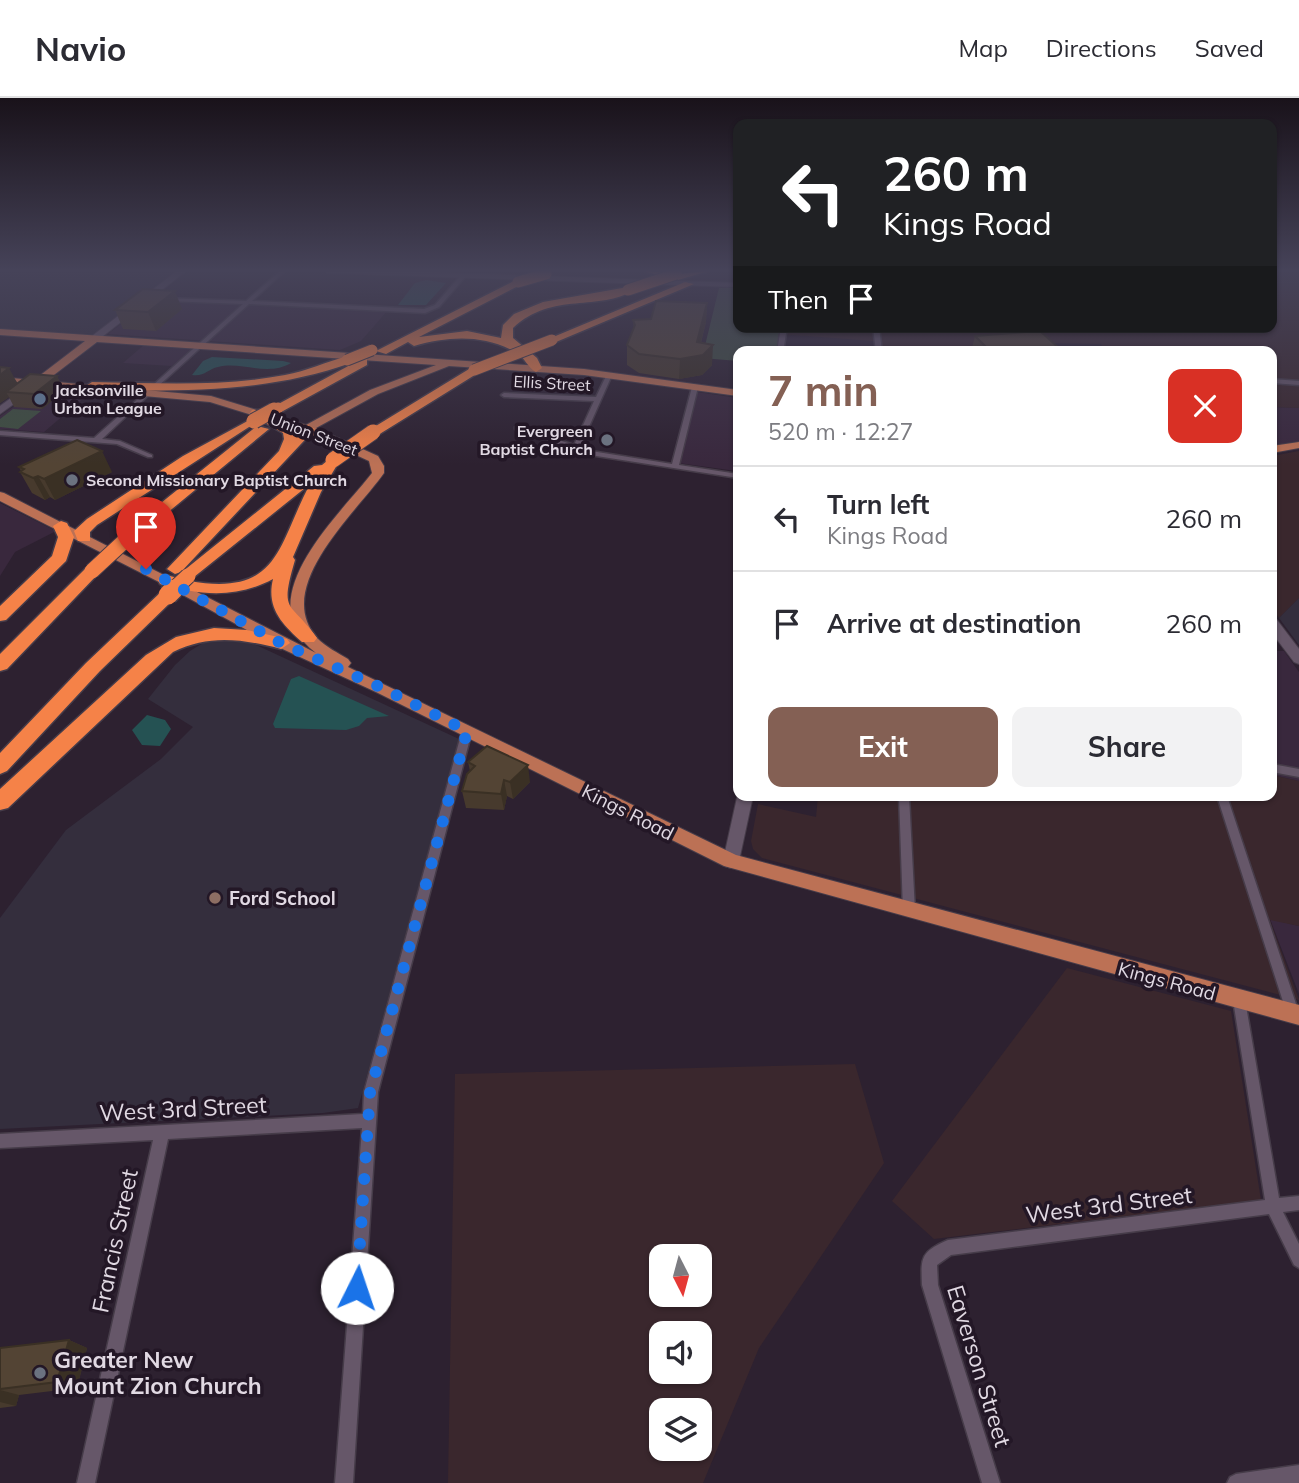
<!DOCTYPE html>
<meta charset="utf-8">
<style>
:root{--surface:#fff;--page:#f2f2f3;--text:#2b2b33;--muted:#7c7c81;--line:#e1e1e2;--accent:#846054}
body{margin:0;font-family:Mulish,sans-serif;background:var(--page);color:var(--text);height:100vh;display:flex;flex-direction:column;font-size:26px;white-space:nowrap}
*{box-sizing:border-box;margin:0}
p{font-size:23px;color:var(--muted)}
.icon{flex:none;width:38px;height:38px;fill:none;stroke:currentColor;stroke-width:2;stroke-linecap:round;stroke-linejoin:round}
.map{position:relative;flex:1;overflow:hidden}
.drawer{position:absolute;left:733px;top:248px;width:544px;height:455px;display:flex;flex-direction:column;background:var(--surface);border-radius:14px;box-shadow:0 2px 5px #0004}
.drawer>*{flex:none}
.hud{position:absolute;left:733px;top:21px;width:544px;height:214px;border-radius:14px;box-shadow:0 2px 5px #0004;background:#202124;color:#fff;overflow:hidden}
.needle{width:46px;rotate:174deg}
.buttons{position:absolute;left:649px;top:1146px;display:grid;gap:14px}
.buttons a{display:grid;place-items:center;width:63px;height:63px;border-radius:14px;background:var(--surface);box-shadow:0 2px 5px #0004;font-size:35px}
.pin{position:absolute;display:grid;place-items:center;width:60px;height:60px;color:#fff;margin:-72px -30px;border-radius:50% 50% 50% 0;rotate:-45deg;box-shadow:0 0 7px #0007}
.pin .icon{rotate:45deg}
.me{position:absolute;width:77px;margin:-38px;rotate:4deg;stroke-linejoin:round;filter:drop-shadow(0 0 5px #0008)}
.turn{display:flex;align-items:center;gap:24px;height:147px;padding:0 35px;font-size:32px}
.turn .icon{width:91px;height:91px;stroke-width:2.5}
.turn b{display:block;font-size:49px;line-height:60px}
.then{display:flex;align-items:center;height:66px;padding:0 35px;background:#0003;gap:14px;font-size:26px}
.round{display:grid;place-items:center;flex:none;width:74px;height:74px;border-radius:14px;background:var(--page)}
.overview{display:flex;align-items:center;justify-content:space-between;height:119px;padding:0 35px}
h1{font-size:42px;font-weight:700;line-height:52px;color:var(--accent)}
.cta{display:flex;gap:14px;margin-top:auto;padding:14px 35px}
.cta a{flex:1;height:80px;border-radius:14px;background:var(--accent);color:#fff;font-size:28px;font-weight:700;line-height:80px;text-align:center}
.cta a+a{background:var(--page);color:var(--text)}
ul{padding:0;list-style:none}
li{display:flex;align-items:center;gap:21px;height:105px;padding:0 35px;border-top:2px solid var(--line)}
li div{flex:1}
li b{display:block;font-size:26px}
li em{font-style:normal}
header{display:flex;align-items:center;gap:42px;box-sizing:border-box;height:98px;padding:0 35px;background:var(--surface);border-bottom:2px solid var(--line)}
header strong{font-size:33px}
nav{display:flex;gap:38px;margin-inline-start:auto;font-size:24px}
.map>svg:first-child{display:block}
.built{fill:#39283d}
.industrial{fill:#3a272d;fill-rule:evenodd}
.education{fill:#342e3d}
.green{fill:#3f4f40}
.water{fill:#255253}
.lines{fill:none;stroke-linecap:round;stroke-linejoin:round}
.street-casing{stroke:#463c49;stroke-width:3}
.secondary-casing{stroke:#463c49;stroke-width:2}
.primary-casing{stroke:#463c49;stroke-width:2}
.highway-casing{stroke:#463c49;stroke-width:3}
.street{fill:#665769;fill-rule:evenodd}
.secondary{fill:#665769;fill-rule:evenodd}
.primary{fill:#bc7155;fill-rule:evenodd}
.highway{fill:#f58248;fill-rule:evenodd}
.highway-bridge-far2-casing{stroke:#463c49;stroke-width:13;stroke-linecap:butt}
.highway-bridge-far1-casing{stroke:#463c49;stroke-width:17;stroke-linecap:butt}
.highway-bridge-casing{stroke:#463c49;stroke-width:22;stroke-linecap:butt}
.highway-bridge-far2{stroke:#f58248;stroke-width:11}
.highway-bridge-far1{stroke:#f58248;stroke-width:15}
.highway-bridge{stroke:#f58248;stroke-width:19}
.wall{fill:#473a2d}
.shaded-wall{fill:#3a3024}
.building{fill:#534434;stroke:#3a3024;stroke-width:2}
.route{stroke:#1a73e8;stroke-width:12;stroke-dasharray:0 21.6}
.service-dot{fill:#5c6f8a;stroke:#231726;stroke-width:2.5}
.worship-dot{fill:#6b7280;stroke:#231726;stroke-width:2.5}
.education-dot{fill:#8d6e63;stroke:#231726;stroke-width:2.5}
.labels{text-anchor:middle;stroke-width:7;stroke-linejoin:round;paint-order:stroke}
.far-street-label{font-size:16px;fill:#e1d9e3;stroke:#231726}
.far-poi-label{font-size:16px;font-weight:bold;fill:#e1d9e3;stroke:#231726;text-anchor:start}
.street-label{font-size:19px;fill:#e1d9e3;stroke:#231726}
.poi-label{font-size:19px;font-weight:bold;fill:#e1d9e3;stroke:#231726;text-anchor:start}
.near-street-label{font-size:23px;fill:#e1d9e3;stroke:#231726}
.near-poi-label{font-size:23px;font-weight:bold;fill:#e1d9e3;stroke:#231726;text-anchor:start}
</style>
<header>
<strong>Navio</strong>
<nav><a>Map</a><a>Directions</a><a>Saved</a></nav>
</header>
<div class="map">
<svg width="1299" height="1385" viewBox="0 0 1299 1385">
<rect width="100%" height="100%" fill="#2d2130"/>
<path class="built" d="M150 203 385 211 388 212 361 243 340 252 108 236Z
M145 246 194 249 172 268 123 265Z
M43 289 93 292 44 334 0 331V318Z
M690 293 738 300 736 373 671 364Z
M1272 309 1299 310V343L1272 348Z
M0 405 56 433 15 454 0 478Z
M1272 553H1284L1299 574V683L1272 677Z
M1270 821 1299 828V896Z"/>
<path class="industrial" d="M1272 173H1299V310L1272 309V254H1106L1101 246 1042 245 1026 229H1272Z
M781 229H1013L1038 254H876L874 243 780 236Z
M1299 353V500L1279 520 1272 511V358Z
M1272 677 1299 683V828L1270 822 1299 902 762 760 753 751 751 743 758 706 816 719 818 698H1272Z
M1067 870 1231 913 1261 1102 934 1141 892 1103Z
M855 966 884 1065 759 1250 703 1385H448L455 976ZM662 1158H700V1197H662ZM662 1236H700V1274H662ZM662 1312H700V1351H662Z"/>
<path class="education" d="M0 173H179L96 236H89L0 231Z
M1299 500V547L1279 520Z
M216 537 241 540 459 641 358 1010 323 1015 0 1031V820L66 732 161 661 193 629 148 601 175 567 190 553Z"/>
<path class="green" d="M719 190H738V229H781L777 254H738V263L702 260Z
M13 311 41 313 18 331 0 329V321Z"/>
<path class="water" d="M426 182 446 185 426 207H398L415 185Z
M212 259 283 263 291 265C268 279 242 263 218 269 208 271 204 279 192 277L203 263Z
M299 578 389 618 367 620 359 628 346 632 275 630 273 626 291 581Z
M147 617 165 622 171 631 160 648 142 647 132 632Z"/>
<g class="lines">
<defs>
<path id="street" d="M280 173H285L252 203 424 211 435 207 461 177 466 178 439 209 425 215 249 206 156 290H152V288L243 206 167 203 164 201 165 200 246 203Z
M781 229H787L783 254H777Z
M873 229H879L882 254H876Z
M607 276 612 277 580 349 591 353 672 366 692 289 695 287 698 289 679 367 738 376V380L590 357 515 331V329H519L574 347 594 303 504 299 501 297 504 295 596 299Z
M1272 281 1299 283V287L1272 285Z
M147 293 152 294 102 341 120 343 152 357V359H148L117 346 0 337V333L94 340Z
M467 629 472 633 378 994 353 1385H335L362 1030 168 1041 95 1385H77L153 1042 0 1050V1036L363 1016 364 994 462 633Z
M1272 666 1299 671V679L1272 674Z
M899 698H909L915 813 913 817 909 818 905 817 903 813Z
M1217 698H1227L1299 915 1298 920 1293 922 1288 920 1287 916Z
M1239 896 1243 898 1245 902 1279 1100 1299 1098V1112L1283 1114 1299 1146V1170L1294 1167 1269 1116 951 1157 937 1167 938 1187 1000 1385H982L922 1187C921 1160 920 1154 948 1142L1265 1102 1233 902 1235 898Z
M1299 1367V1385H1227L1230 1379 1236 1376Z"/>
<path id="secondary" d="M177 173H186L98 242H92V238Z
M324 173H400L738 185V189L328 175Z
M1015 229H1024L1048 254H1039Z
M25 290 33 292 0 316V308Z
M1272 521 1277 522 1299 551V566L1294 564 1272 535Z
M738 695V698H753L739 763 737 768 731 770 725 768 723 763Z"/>
<path id="primary" d="M0 231 584 271 738 292V298L584 277 449 268 378 296 316 330 378 358 384 368V375C356 415 272 489 317 540 326 549 338 555 348 561L351 565 348 569 736 757 1299 907V927L724 768 376 594 276 548 161 485 0 403V394L4 395 316 555C246 502 338 419 372 375L369 363 304 333 210 304 0 285V279L34 282 85 243 0 237ZM97 244 436 267 370 292 306 327 211 298 46 283Z
M1299 344V350L1272 355V348Z"/>
<path id="highway" d="M643 173 678 176 709 173 678 182Z
M518 181 522 182V186L419 239 467 233 501 240 503 227 514 216 543 204 628 189 633 192C601 214 552 193 513 230V240L537 260 542 270 536 274C528 270 525 260 517 255 484 236 449 238 414 248L408 244 386 256 376 253Z
M685 184 694 186 556 244 546 242Z
M347 258 353 262 351 265C266 295 181 293 92 292L86 288 92 284C156 285 222 289 285 277 307 273 326 264 347 258Z
M363 260 367 261V267L283 313 271 310Z
M474 268 480 272 478 275 378 337 366 334Z
M252 312H262L294 330 296 335 308 327 315 331 181 474 175 476 167 471 279 353 284 341 283 335 260 322 97 427 90 434V443H78L74 433 87 421 183 358 255 319 250 315Z
M257 328 269 331 138 439H126V433Z
M333 358 340 362 321 394 293 459 295 462C279 517 290 502 317 540L314 544H302C282 526 266 510 273 481 236 501 199 497 160 486L158 482 166 477 182 481V474L314 368 322 367ZM310 386C277 448 280 499 189 483Z
M61 423 67 425 74 439 66 463 6 522 0 523V508L52 458 58 439 53 428Z
M92 468 100 473 98 476 7 571 0 573V556L86 470Z
M168 492 174 493 176 497 174 501 100 573 7 673 0 676V655L86 565 162 493Z
M214 530 247 532 287 541 290 545 281 551C243 541 209 536 173 554L8 710 0 712V691L146 557 176 539Z"/>
</defs>
<use href="#street" class="street-casing"/>
<use href="#secondary" class="secondary-casing"/>
<use href="#primary" class="primary-casing"/>
<use href="#highway" class="highway-casing"/>
<use href="#street" class="street"/>
<use href="#secondary" class="secondary"/>
<use href="#primary" class="primary"/>
<use href="#highway" class="highway"/>
<defs>
<path id="highway-bridge-far2" d="M518 184 546 176
M628 192 676 176
M347 262 372 252
M474 272 552 242
M271 314 278 310"/>
<path id="highway-bridge-far1" d="M254 323 274 312
M333 362 373 334
M92 473 132 436
M172 493 188 478"/>
<path id="highway-bridge" d="M168 497 174 491"/>
</defs>
<use href="#highway-bridge-far2" class="highway-bridge-far2-casing"/>
<use href="#highway-bridge-far1" class="highway-bridge-far1-casing"/>
<use href="#highway-bridge" class="highway-bridge-casing"/>
<use href="#highway-bridge-far2" class="highway-bridge-far2"/>
<use href="#highway-bridge-far1" class="highway-bridge-far1"/>
<use href="#highway-bridge" class="highway-bridge"/>
</g>
<path class="wall" d="M707 205 706 224 701 245 712 267 702 277 679 281 639 275 627 267V247L634 231 633 222 651 221Z
M182 211 156 233 123 231 115 212Z
M975 238 1061 252V254H971Z
M0 269 18 285 57 278 64 293 42 311 14 309 9 299 0 305Z
M19 369 112 374 55 402 50 399 45 402 32 395 20 374 21 373Z
M468 664 530 684 513 701 507 698 504 712 466 710 462 693 470 673Z
M69 1242 87 1250 77 1290 19 1297 16 1308 0 1310V1250Z"/>
<path class="shaded-wall" d="M175 193 182 211 156 233 148 214Z
M707 205 706 224 697 258 713 247 712 267 702 277 679 281 680 261 697 244Z
M9 270 20 290 6 294 9 299 0 305V277Z
M57 278 64 293 42 311 34 296Z
M102 353 112 374 55 402 44 381Z
M38 378 50 399 45 402 33 380Z
M528 667 530 684 513 701 510 684Z
M504 682 507 698 504 712 501 696Z
M69 1242 87 1250 77 1290 57 1284Z
M0 1292 19 1297 16 1308 0 1304Z"/>
<path class="building" d="M143 191 175 193 148 214 115 212Z
M656 203 707 205 697 244 713 247 703 257 680 261 639 256 627 247 635 227 633 222 651 221Z
M1040 233 1061 252 1036 254H991L975 238Z
M0 269 9 270 0 277Z
M30 276 57 278 34 296 6 294Z
M77 342 102 353 44 381 38 378 33 380 20 374 24 371 19 369Z
M487 648 528 667 510 684 504 682 501 696 462 693 467 676 475 668 468 664Z
M69 1242 57 1284 0 1291V1250Z"/>
<linearGradient id="sky" x2="0" y2="1"><stop stop-color="#19121a"/><stop offset="0.47" stop-color="#464359"/><stop offset="1" stop-color="#464359" stop-opacity="0"/></linearGradient>
<rect width="1299" height="367" fill="url(#sky)"/>
<g class="lines">
<path class="route" d="M146 471 281 545 382 590 467 633 370 995 357 1190"/>
</g>
<circle class="service-dot" cx="40" cy="301" r="7"/>
<g class="worship-dot">
<circle cx="607" cy="342" r="7"/>
<circle cx="72" cy="382" r="7"/>
<circle cx="40" cy="1275" r="7"/>
</g>
<circle class="education-dot" cx="215" cy="800" r="7"/>
<g class="labels">
<g class="far-street-label">
<text transform="translate(552 285) rotate(3)" y="6">Ellis Street</text>
<text transform="translate(314 336) rotate(21)" y="6">Union Street</text>
</g>
<g class="far-poi-label">
<text x="54" y="298">Jacksonville<tspan x="54" dy="18">Urban League</tspan></text>
<text x="593" y="339" text-anchor="end">Evergreen<tspan x="593" dy="18">Baptist Church</tspan></text>
<text x="86" y="388">Second Missionary Baptist Church</text>
</g>
<g class="street-label">
<text transform="translate(628 714) rotate(27)" y="7">Kings Road</text>
<text transform="translate(1167 883) rotate(15)" y="7">Kings Road</text>
</g>
<g class="poi-label">
<text x="229" y="807">Ford School</text>
</g>
<g class="near-street-label">
<text transform="translate(183 1011) rotate(-3)" y="8">West 3rd Street</text>
<text transform="translate(1109 1107) rotate(-7)" y="8">West 3rd Street</text>
<text transform="translate(115 1143) rotate(-78)" y="8">Francis Street</text>
<text transform="translate(979 1268) rotate(73)" y="8">Eaverson Street</text>
</g>
<g class="near-poi-label">
<text x="54" y="1270">Greater New<tspan x="54" dy="26">Mount Zion Church</tspan></text>
</g>
</g>
</svg>
<div class="buttons">
<a><svg class="needle" viewBox="-14 -14 28 28"><path d="M0-13l5 13h-10z" fill="#e53935"/><path d="M0 13l5-13h-10z" fill="#7c7c81"/></svg></a>
<a><svg class="icon" aria-label="sound" viewBox="0 0 24 24"><path d="M4 9h4l5-4v14l-5-4H4zM17 9q2 3 0 6"/></svg></a>
<a><svg class="icon" aria-label="layers" viewBox="0 0 24 24"><path d="M12 4l9 5-9 5-9-5zM3 14l9 5 9-5"/></svg></a>
</div>
<div class="pin" style="left:146px;top:471px;background:#d93025"><svg class="icon" aria-label="arrive" viewBox="0 0 24 24"><path d="M6 21V4h12l-3 4 3 4H6"/></svg></div>
<svg class="me" style="left:357px;top:1190px" viewBox="-20 -20 40 40"><circle r="19" fill="#fff"/><path d="M0-13L10 11 0 6-10 11z" fill="#1a73e8"/></svg>
<div class="hud">
<div class="turn"><svg class="icon" aria-label="left" viewBox="0 0 24 24"><path d="M17 20v-9H6M10 6l-5 5 5 5"/></svg><div><b>260 m</b>Kings Road</div></div>
<div class="then">Then<svg class="icon" aria-label="arrive" viewBox="0 0 24 24"><path d="M6 21V4h12l-3 4 3 4H6"/></svg></div>
</div>
<section class="drawer">
<div class="overview"><div><h1>7 min</h1><p>520 m · 12:27</p></div><a class="round" style="background:#d93025;color:#fff"><svg class="icon" aria-label="close" viewBox="0 0 24 24"><path d="M6 6l12 12M18 6L6 18"/></svg></a></div>
<ul>
<li><svg class="icon" aria-label="left" viewBox="0 0 24 24"><path d="M17 20v-9H6M10 6l-5 5 5 5"/></svg><div><b>Turn left</b><p>Kings Road</p></div><em>260 m</em></li>
<li><svg class="icon" aria-label="arrive" viewBox="0 0 24 24"><path d="M6 21V4h12l-3 4 3 4H6"/></svg><div><b>Arrive at destination</b></div><em>260 m</em></li>
</ul>
<div class="cta"><a>Exit</a><a>Share</a></div>
</section>
</div>
